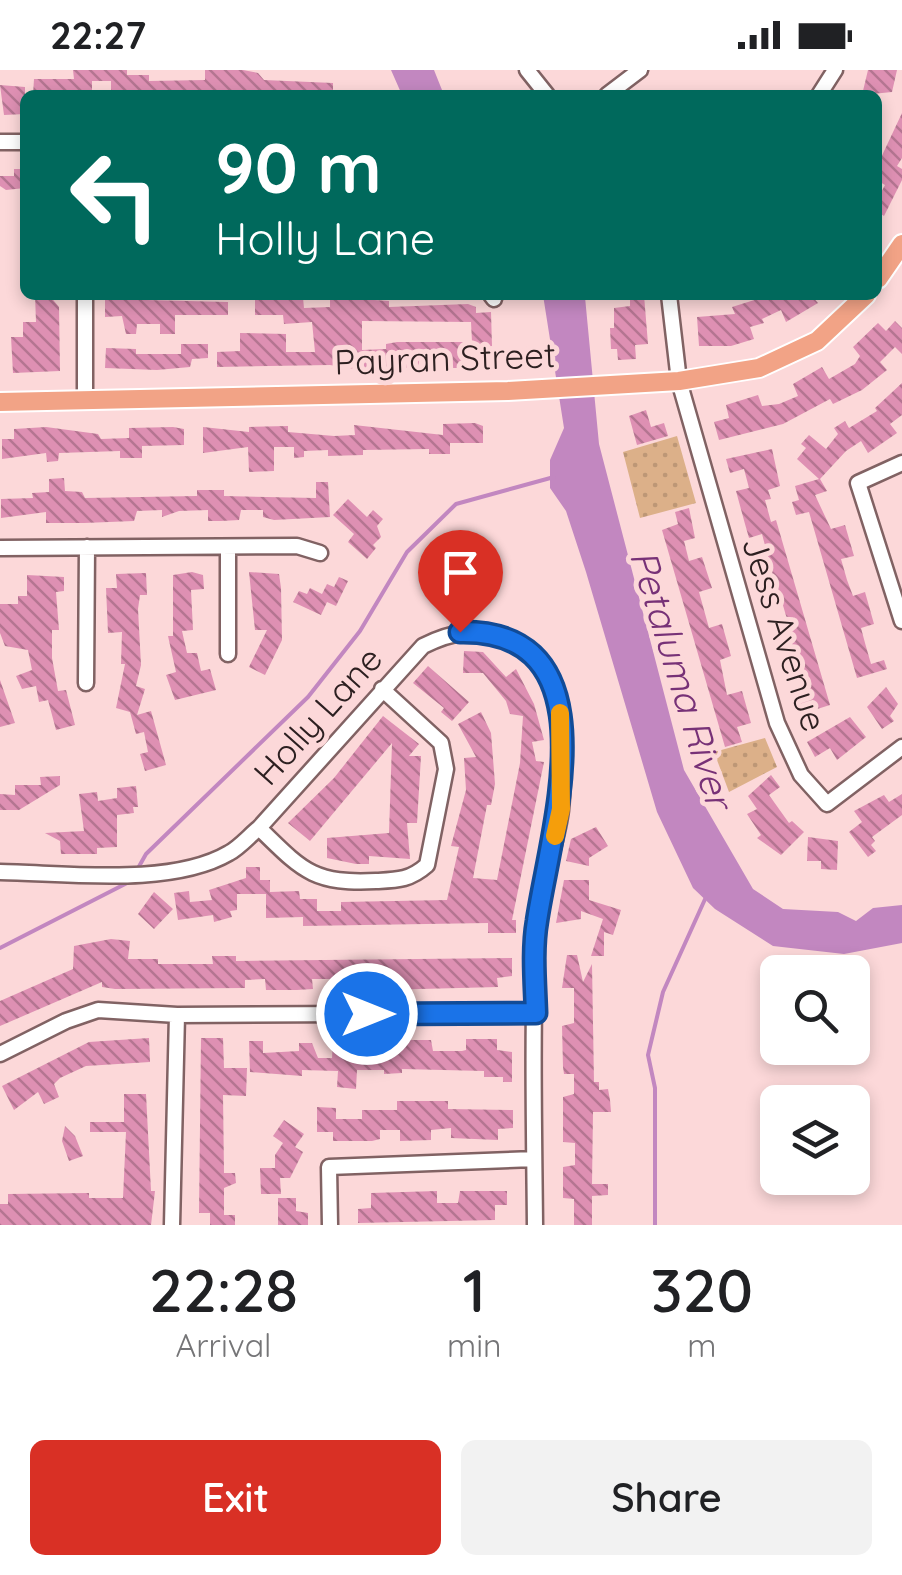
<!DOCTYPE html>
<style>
:root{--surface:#fff;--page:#f2f2f2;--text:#202124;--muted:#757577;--accent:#d93025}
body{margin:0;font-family:Quicksand,sans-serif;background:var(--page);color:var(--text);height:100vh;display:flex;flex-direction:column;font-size:38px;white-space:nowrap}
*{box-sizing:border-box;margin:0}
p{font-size:32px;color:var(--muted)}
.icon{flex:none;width:55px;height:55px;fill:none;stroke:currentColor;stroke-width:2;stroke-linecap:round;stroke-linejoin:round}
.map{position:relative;height:1155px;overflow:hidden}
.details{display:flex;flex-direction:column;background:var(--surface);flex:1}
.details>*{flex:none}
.banner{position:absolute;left:20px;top:20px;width:862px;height:210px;border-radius:15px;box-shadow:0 5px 15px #0003;background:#00695c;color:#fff;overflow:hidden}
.controls{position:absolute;left:760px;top:885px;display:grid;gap:20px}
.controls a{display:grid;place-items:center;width:110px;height:110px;border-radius:15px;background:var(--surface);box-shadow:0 5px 15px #0003;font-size:50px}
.pin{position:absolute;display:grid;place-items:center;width:85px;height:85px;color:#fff;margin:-102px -42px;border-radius:50% 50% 50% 0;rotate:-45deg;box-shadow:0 0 10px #0007}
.pin .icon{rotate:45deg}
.me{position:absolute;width:110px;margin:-55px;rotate:90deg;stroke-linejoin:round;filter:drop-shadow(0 0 8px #0008)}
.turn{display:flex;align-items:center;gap:35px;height:210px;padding:0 30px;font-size:45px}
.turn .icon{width:130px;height:130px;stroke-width:2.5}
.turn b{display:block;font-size:70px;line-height:85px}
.eta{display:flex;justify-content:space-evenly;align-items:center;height:170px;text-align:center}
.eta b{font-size:60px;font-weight:600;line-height:70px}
.primary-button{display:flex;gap:20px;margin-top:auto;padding:20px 30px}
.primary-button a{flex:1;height:115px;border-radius:15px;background:var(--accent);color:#fff;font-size:40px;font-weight:600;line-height:115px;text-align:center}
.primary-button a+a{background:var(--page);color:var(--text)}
.status{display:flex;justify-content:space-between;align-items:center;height:70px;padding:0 50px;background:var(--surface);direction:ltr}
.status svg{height:28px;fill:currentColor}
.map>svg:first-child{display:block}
.park{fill:url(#park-dots)}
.water{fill:#c287c0}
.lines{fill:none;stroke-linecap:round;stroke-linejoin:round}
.stream{stroke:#c287c0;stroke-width:4}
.building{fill:url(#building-back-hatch);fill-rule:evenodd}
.minor-casing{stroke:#816263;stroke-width:19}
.major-casing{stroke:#fff;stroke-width:22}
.minor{stroke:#fff;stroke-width:14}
.major{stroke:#f2a386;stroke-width:18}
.route-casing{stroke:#114b97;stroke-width:25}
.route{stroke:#1a73e8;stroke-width:18}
.slow{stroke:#f59e0b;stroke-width:18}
.labels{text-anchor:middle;stroke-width:10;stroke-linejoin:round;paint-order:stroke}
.street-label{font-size:35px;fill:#2d2021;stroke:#fcd8d9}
.water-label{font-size:38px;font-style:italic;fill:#773177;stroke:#fcd8d9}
</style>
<div class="status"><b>22:27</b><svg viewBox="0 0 49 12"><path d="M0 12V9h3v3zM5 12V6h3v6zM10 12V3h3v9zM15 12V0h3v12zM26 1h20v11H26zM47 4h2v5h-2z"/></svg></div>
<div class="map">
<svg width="902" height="1155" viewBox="0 0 902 1155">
<defs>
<pattern id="park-dots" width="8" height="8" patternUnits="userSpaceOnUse" patternTransform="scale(2.5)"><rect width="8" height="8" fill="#dcb089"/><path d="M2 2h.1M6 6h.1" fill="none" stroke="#bd9776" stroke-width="1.8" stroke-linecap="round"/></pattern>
<pattern id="building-back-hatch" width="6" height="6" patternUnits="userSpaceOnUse" patternTransform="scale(2.5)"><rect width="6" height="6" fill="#de90b3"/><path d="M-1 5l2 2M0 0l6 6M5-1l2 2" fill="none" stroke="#b47591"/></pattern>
</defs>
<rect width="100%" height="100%" fill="#fcd8d9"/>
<path class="park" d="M677 366 696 433 640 448 623 382Z
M765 668 777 697 729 722 714 682Z"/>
<path class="water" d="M391 0H434L444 25H402Z
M543 225 585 227 599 374 684 700 753 819 783 839 838 842 856 851 873 838 902 835V873L844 884 773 876 715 839 693 818 657 742 586 502 566 441 550 418V390L564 358Z"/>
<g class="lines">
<path class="stream" d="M137 800 146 784 308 627 360 561 407 482 456 434 554 407
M0 878 129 812
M655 1155V1018L648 985 663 922 706 827"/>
</g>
<path class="building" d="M73 0H127V5H149V11L205 10V0H243L258 3 264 10 333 13V25H111V11H92V25H33L34 9H74Z
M868 0H897L892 22 862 25Z
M0 15 25 17V44L4 45Z
M902 43V88L897 96 902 99V110L884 146 878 142V128L885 115 880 112 878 94Z
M14 99H25V118L6 120 0 116V106H14Z
M35 225H49L59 237 60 301 13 303 11 267H23V252H36Z
M630 225H644L648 274 635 275 636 289 618 290 617 279H611L610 258H614V238L630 236Z
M770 225H811L818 233 786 252 781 240 762 249 764 253 750 257 754 269 731 276H699L697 247 735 244 732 237Z
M330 227 389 231V237L468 234 476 237V243L491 242 492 276 482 277V293H476V298H452V285L420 286 418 297 362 300 330 295 217 297V282L240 281V263L286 264V282H315L312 252 284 254 283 245H255V230L303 228 304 238 330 237ZM362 251 471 252 472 272H397L386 274V279L362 280Z
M105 229 228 232V245H175V264H160V254H137L136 264H126L122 246 105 247Z
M895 251 902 258V284L895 277 880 292 887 300 862 320 833 334 830 329 783 354 719 370 714 352 729 348 726 335 758 325 762 336 779 334 798 326 793 314 822 297 829 309 855 294 860 286 853 277 878 253 886 261Z
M181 274H208V288L192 289 190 297 157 300 105 298 106 278 136 279V284H181Z
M902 313V345L890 354 897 363 868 383 861 371 846 381 820 409 827 421 815 425 831 459 845 455 854 486 841 489 847 510 853 526 865 522 874 554 861 558 865 573 871 594 884 590 887 599 857 608 809 442 796 445 792 432 799 430 795 416 819 409 797 389 806 378 801 374 809 365 826 379 838 364 834 358 845 351 849 358 877 341 875 338Z
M646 340 651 357 664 353 668 366 637 375 629 346Z
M475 353 483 356V373H450V384H429V379L363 380V385L328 386V380L304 381V387L294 388V377H274V401L249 402 248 377 203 383V357L249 362V357L288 356V362L334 366 355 365 354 355 443 365V354Z
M46 357 98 364 101 369 129 368V358L173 357 184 359V375L142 376V388H120V381L59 383 58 391 47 392 46 383 2 389V369H14V359Z
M772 379 780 416 768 420 771 429 765 430 771 452 776 450 830 635 814 640 816 647 801 650 798 621 807 619 801 599 788 603 778 572 792 566 782 532 768 536 758 506 772 502 762 464 749 468 745 454 736 421 749 418 744 399 730 403 726 389Z
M64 408 65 421 82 422 85 428 197 426V420H224V426L316 428V412H328L330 447 274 450 263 447V440H241L239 450 221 451H208V440L179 441 162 447V440L137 441 134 451 84 453H46V442L1 448V429L33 428 32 423 49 422V409Z
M348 429 367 447 373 440 383 449 377 456 381 467 373 475 376 478 367 489 348 472 354 464 333 445Z
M689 438 695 468 684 471 689 491 702 487 712 518 699 522 709 558 722 554 731 586 720 590 727 625 742 621 751 653 737 657 742 672 725 677 662 460 678 454 675 442Z
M192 502 203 505 204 519 191 520 193 560 182 561 187 583H197L201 601 210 599 216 620 175 630 166 605 176 602 168 566H173V505Z
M249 502 279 504 281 518 282 570 265 605 249 597 267 560H255Z
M146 503 147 525H140L138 539 141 595 136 616 145 619 137 645 151 641 166 695 145 701 140 684 148 682 144 662 136 664 130 642 116 638 125 594H121L122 562 108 563 106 518H117L116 504Z
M27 505 64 507V521L56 522 59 560H52V588L58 621 66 620 75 655 56 660 48 630 39 632 36 616 22 619 16 606 32 600 28 580 5 576 0 563V534H18V526H27Z
M339 507 348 511 336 536 327 532 321 545 293 532 299 521 307 524 310 518 322 524 327 514 334 517Z
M464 581 483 582 506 607 516 599 534 634 544 670 532 672 536 691 544 692 512 850H516V863H488V853L303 856V847L266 848V824H237V840L230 841 232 847 214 852 213 845 178 850 174 823 189 821 190 832 212 830 209 820 246 808V797H260V810H270V822L299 821 300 829H317V841H341V832L447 830 459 777 451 776 466 720 464 688 476 687 458 654 481 642 491 663 495 714 491 735H487L473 808 497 810 520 693 523 646 510 644 506 631 483 603H463Z
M428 596 469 632 452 651 441 642 444 638 413 613Z
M0 610 15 653 0 657Z
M886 617 898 634 890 646 894 651 882 659 867 637Z
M383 646 419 674 409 686H421L417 753H407L410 789 369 786V794H356L327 788V768L389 763 392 673 310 771 288 753 334 708Z
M850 647 866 667 837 690 830 678 815 687 807 672Z
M771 705 780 717 769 725 789 753 792 751 804 762 781 785 757 768 761 765 747 744 757 739 748 726Z
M60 706V715L19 740H0V724L15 725V715H41L40 707Z
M136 716 138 737H133L134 743 117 745V777L97 778V784H61L60 771 45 763 84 761 79 724 97 722 98 731 117 728V718Z
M902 724V745L872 767 875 771 871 775 876 781 868 787 849 762 862 752 854 741 884 725 889 732Z
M596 757 608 776 589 788V796L566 791 571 769Z
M808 767 838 771 837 800 821 799V791H807Z
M564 810H589V830L621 840 613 865 604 862V886H591L603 849 581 841V849L556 853Z
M154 822 173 839 154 859 138 844Z
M111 869 130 871 128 889H158V894H213L212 886H236V891L512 888V906L497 908 498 917 381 920H332V909H312L313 919 297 920H266L265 909 245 910V918L115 919 102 917V912L0 956V931L73 899 74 876Z
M567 885H577L583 912 592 894 594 1012H599V1020L608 1019 610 1030 611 1042H593L592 1114H608V1125L592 1126V1155H574V1129L563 1128V1097L575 1095V1073L563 1072V1027L574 1024V1004H564L563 997 562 956 574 953V918H562Z
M149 968 150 992 86 996 60 1008 54 1014 59 1027 44 1034 38 1022 14 1040 2 1016 89 972Z
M201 968H223L224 998H247L246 1026 223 1025 224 1103H235L236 1113 224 1118V1145H235V1155H210V1143H199Z
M466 969H497V980L512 982V1012H503V1007H484V1001L402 999V1003L384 1004V1000H357L356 1019 337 1017 338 1001 302 1000V1006L250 1002 249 971H263V983L299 981V973H312L318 988H332L333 970H364V980H384L400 979 399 970H431L433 981H462L466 980Z
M124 1024H146L151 1121H155L151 1155H0V1134H8V1124L89 1123V1128H123L126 1062H90V1052H124Z
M397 1031H448V1039L513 1040V1058L498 1059V1070L451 1068V1058L431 1060V1070L400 1071V1060H380V1069L372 1071H333V1062H317V1037L336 1038V1049H362V1040H397Z
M284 1050 304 1064 295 1077 303 1082 290 1108H280L281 1124H261L260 1098H275V1085L283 1073 273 1066Z
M65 1056 75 1066 83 1086 69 1091 62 1071Z
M437 1121V1133H458L460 1121H507V1135H495V1150L358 1153V1139L371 1138V1123Z
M278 1128H296V1141L308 1143V1155H278Z"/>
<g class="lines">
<defs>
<path id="minor" d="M527 0 547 25
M607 25 640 0
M819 25 835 0
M0 72H25
M85 225V329
M491 225 494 229
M669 225 679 311 777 653 801 705 827 734 902 677
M902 393 858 413 902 551
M0 478 297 476 320 483
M228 584V477
M86 613 87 477
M259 758C303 801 313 814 376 811 398 810 410 810 427 795L446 699 441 673 382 619
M0 802C66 803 171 817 229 783 240 777 249 766 259 758L423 576C453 561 479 557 510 570 570 596 566 685 561 740 556 780 538 819 536 859 532 957 534 1057 535 1155
M0 984 66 951 98 940 177 945 537 943
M172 1155 177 945
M330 1155 329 1097 534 1089"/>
<path id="major" d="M878 209 902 174
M0 332 508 321 679 311 759 298 817 271 866 225"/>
</defs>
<use href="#minor" class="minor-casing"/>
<use href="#major" class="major-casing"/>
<use href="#minor" class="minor"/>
<use href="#major" class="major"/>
</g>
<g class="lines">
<defs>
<path id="route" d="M367 944 536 943C535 913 532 880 537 851 550 761 617 559 460 562"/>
</defs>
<use href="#route" class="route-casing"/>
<use href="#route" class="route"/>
<path class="slow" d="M555 766 561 739 560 643"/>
</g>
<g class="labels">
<g class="street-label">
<text transform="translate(445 289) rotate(-2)" y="12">Payran Street</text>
<text transform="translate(784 564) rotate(72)" y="12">Jess Avenue</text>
<text transform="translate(318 646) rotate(-48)" y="12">Holly Lane</text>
</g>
<g class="water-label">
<text transform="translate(681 609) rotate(73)" y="13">Petaluma River</text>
</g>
</g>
</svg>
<div class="controls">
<a><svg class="icon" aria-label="search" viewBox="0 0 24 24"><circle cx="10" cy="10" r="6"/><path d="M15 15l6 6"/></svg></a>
<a><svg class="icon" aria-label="layers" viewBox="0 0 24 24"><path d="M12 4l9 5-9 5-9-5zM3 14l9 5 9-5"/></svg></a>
</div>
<div class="pin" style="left:460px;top:562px;background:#d93025"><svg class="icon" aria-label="arrive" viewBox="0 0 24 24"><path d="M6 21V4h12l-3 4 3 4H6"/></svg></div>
<svg class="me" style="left:367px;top:944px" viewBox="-20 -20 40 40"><circle r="17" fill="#1a73e8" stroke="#fff" stroke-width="3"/><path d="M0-11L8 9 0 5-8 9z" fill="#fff"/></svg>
<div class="banner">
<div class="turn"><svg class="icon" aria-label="left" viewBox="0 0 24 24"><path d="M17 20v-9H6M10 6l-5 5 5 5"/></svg><div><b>90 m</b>Holly Lane</div></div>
</div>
</div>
<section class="details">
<div class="eta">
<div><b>22:28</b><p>Arrival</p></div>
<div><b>1</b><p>min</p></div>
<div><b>320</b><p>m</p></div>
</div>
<div class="primary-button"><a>Exit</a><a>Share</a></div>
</section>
